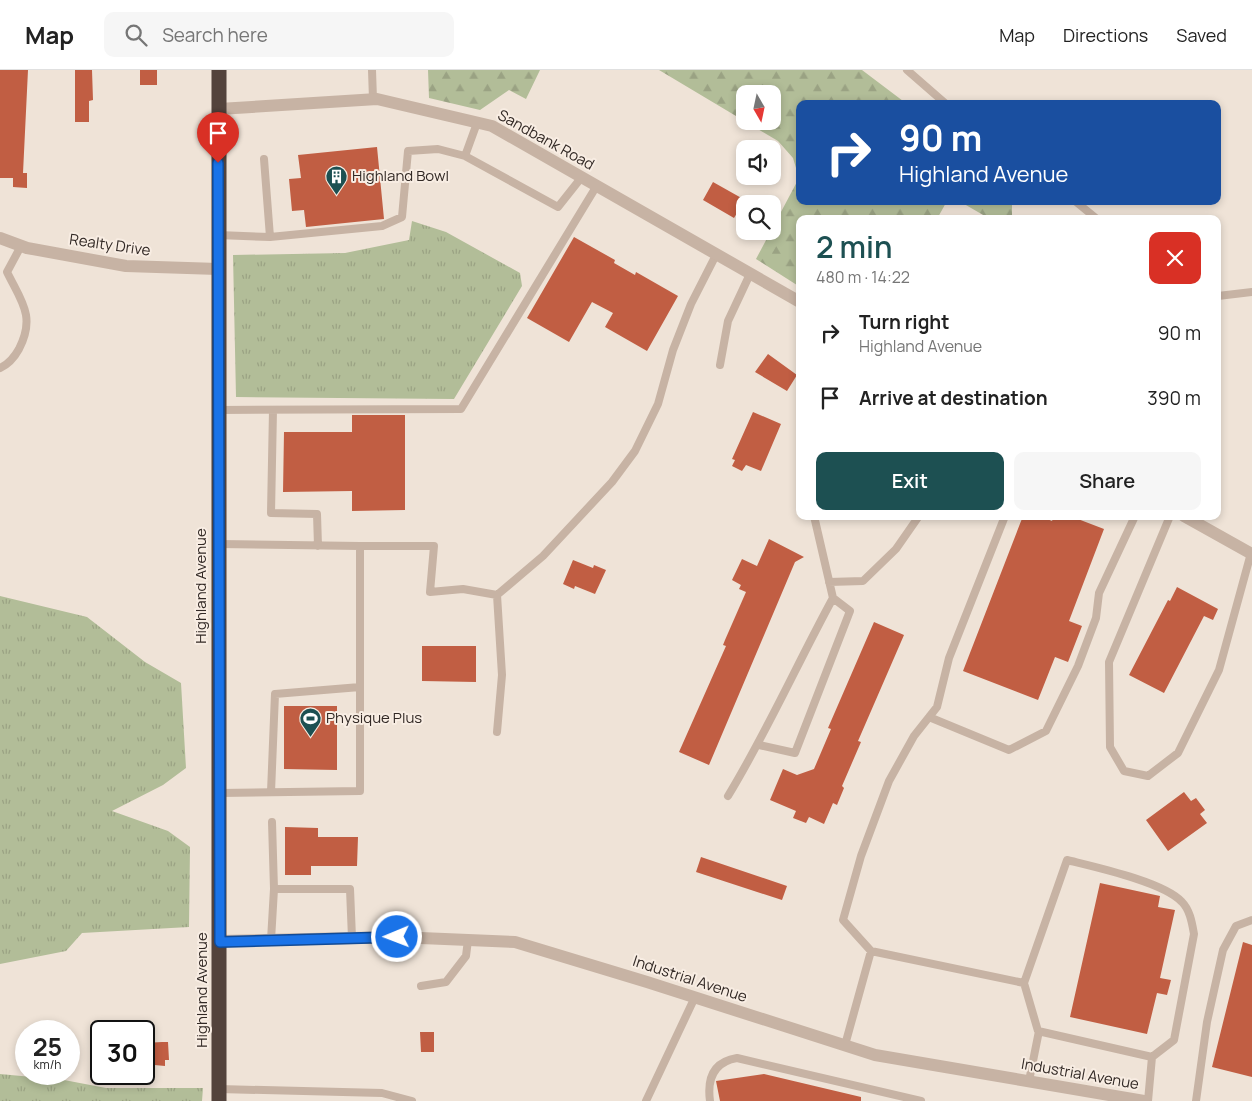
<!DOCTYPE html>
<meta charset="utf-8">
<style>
:root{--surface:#fff;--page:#f6f6f6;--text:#222;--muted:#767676;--line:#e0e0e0;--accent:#1d5052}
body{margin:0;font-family:Manrope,sans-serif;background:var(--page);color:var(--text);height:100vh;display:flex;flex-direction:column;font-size:19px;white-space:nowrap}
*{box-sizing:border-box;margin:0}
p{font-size:16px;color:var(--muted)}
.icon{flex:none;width:28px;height:28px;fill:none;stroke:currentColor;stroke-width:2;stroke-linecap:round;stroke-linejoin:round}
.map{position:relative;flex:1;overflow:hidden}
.panel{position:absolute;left:796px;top:145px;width:425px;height:305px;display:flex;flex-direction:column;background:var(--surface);border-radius:10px;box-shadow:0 2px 8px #0003}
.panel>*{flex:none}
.top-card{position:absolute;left:796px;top:30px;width:425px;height:105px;border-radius:10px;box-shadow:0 2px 8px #0003;background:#1a4fa0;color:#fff;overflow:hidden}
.needle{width:32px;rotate:171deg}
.tools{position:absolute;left:736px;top:15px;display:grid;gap:10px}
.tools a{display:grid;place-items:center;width:45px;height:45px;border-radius:10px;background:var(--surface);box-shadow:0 2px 8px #0003;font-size:25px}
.speed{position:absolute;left:15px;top:950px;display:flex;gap:10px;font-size:25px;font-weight:700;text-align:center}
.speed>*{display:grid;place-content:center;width:65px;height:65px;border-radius:50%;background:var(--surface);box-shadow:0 2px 8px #0003;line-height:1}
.speed small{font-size:12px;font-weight:400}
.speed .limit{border:2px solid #111;border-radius:8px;background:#fff;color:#111}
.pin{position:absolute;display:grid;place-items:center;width:42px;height:42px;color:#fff;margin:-51px -21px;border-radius:50% 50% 50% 0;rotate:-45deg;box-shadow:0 0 5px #0007}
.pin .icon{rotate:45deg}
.me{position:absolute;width:55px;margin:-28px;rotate:269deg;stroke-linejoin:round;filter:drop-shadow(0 0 4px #0008)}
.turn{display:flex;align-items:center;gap:18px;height:105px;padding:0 20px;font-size:22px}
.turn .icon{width:65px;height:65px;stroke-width:2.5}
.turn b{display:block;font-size:35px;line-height:42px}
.round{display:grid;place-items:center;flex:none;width:52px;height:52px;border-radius:10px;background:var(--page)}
.headline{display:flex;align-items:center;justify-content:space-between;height:85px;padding:0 20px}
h1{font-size:30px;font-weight:600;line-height:38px;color:var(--accent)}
.button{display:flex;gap:10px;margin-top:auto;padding:10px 20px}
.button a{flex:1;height:58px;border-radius:10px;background:var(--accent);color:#fff;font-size:20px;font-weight:600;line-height:58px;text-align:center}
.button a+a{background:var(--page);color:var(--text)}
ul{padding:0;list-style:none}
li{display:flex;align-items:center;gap:15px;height:65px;padding:0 20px}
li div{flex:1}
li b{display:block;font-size:19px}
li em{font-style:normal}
header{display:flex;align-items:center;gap:30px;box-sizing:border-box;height:70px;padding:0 25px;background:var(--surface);border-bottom:1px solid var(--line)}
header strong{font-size:24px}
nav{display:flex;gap:28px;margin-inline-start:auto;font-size:18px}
.search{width:350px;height:45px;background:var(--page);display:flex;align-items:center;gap:12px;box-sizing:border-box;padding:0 18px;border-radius:10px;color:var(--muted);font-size:19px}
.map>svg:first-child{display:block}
.grass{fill:url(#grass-tufts)}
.forest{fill:url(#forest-firs);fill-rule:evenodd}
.building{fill:#c15e43}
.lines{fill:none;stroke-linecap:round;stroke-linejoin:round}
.lane{stroke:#c7b3a4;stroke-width:8}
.street{stroke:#c7b3a4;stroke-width:12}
.highway{stroke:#53433c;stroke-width:15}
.route-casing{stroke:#114b97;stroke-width:12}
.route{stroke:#1a73e8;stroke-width:9}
.labels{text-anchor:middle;stroke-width:4;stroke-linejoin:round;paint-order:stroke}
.street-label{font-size:15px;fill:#322925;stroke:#f8ede3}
.poi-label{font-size:15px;fill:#322925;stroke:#f8ede3;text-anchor:start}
</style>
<header>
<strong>Map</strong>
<div class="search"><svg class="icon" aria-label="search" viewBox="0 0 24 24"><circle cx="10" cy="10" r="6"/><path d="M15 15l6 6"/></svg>Search here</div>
<nav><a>Map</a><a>Directions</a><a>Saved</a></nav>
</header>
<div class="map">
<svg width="1252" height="1031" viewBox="0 0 1252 1031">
<defs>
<pattern id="grass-tufts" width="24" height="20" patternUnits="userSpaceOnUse" patternTransform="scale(1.25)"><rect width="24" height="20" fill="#b2bd98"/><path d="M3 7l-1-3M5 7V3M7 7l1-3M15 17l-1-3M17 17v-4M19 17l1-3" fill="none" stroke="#9aa283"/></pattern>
<pattern id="forest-firs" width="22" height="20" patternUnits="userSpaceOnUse" patternTransform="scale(1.25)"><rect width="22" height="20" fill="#b2bd98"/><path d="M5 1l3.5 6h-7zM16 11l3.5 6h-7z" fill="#9aa283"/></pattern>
</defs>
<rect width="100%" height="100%" fill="#efe3d7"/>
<path class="grass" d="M412 151 446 162 520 203 522 216 454 329 236 327 233 185 345 183 409 170Z
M0 526 87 547 145 592 181 613 186 698 163 715 112 741 168 761 190 777 189 857 82 863 66 881 0 894Z
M0 1004 64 1010 106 1018H203L202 1031H0Z"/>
<path class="forest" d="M428 0H540L526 29 509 20 480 40 429 28Z
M659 0H862L907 34H800V131H947L937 149H800V217L756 189 799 108 793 88 778 71ZM745 24H772V51H745Z
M959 131H1012V149H990Z"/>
<path class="building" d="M0 0H28L23 103H27V118L13 117V108H0Z
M75 0H92L93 30 89 31V52H75Z
M140 0H157V15H140Z
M377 77 384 149 306 157 304 140 292 141 289 109 301 108 298 85Z
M713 112 745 130 734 148 703 130Z
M574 167 615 190 614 193 635 205 636 202 678 226 647 281 605 257 613 243 592 232 569 272 527 248Z
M768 284 797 305 787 321 755 302Z
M753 342 781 354 761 401 746 395 742 401 732 396 735 390 732 389Z
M352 345H405V440L352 441V421L283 422 284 362H352Z
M1023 446H1040L1052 451 1054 446H1070L1104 459 1069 551 1082 556 1068 592 1055 587 1038 630 963 601Z
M769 469 804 487 795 492 709 695 679 682 726 576 723 575 725 570 746 522 739 519 741 515 732 510 742 489 757 496Z
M573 490 593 498 594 495 606 500 595 524 575 516 574 519 563 514Z
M1177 517 1218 539 1213 550 1204 546 1164 623 1129 605 1168 530 1170 531Z
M874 552 904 565 858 671 861 672 842 716 844 718 837 735 833 733 824 754 809 747 806 753 793 748 796 741 770 730 783 699 797 705 814 699 831 659 828 658Z
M422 576H476V612L422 611Z
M284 636H337V700L284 699Z
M1184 722 1191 731 1196 728 1205 740 1200 744 1207 753 1168 781 1146 750Z
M285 757 318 758V767H358L357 796H311V805H285Z
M701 787 787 816 782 830 696 802Z
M1100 813 1160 826 1158 837 1175 840 1160 908 1171 910 1167 925 1157 923 1147 964 1070 947Z
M1243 872 1252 875V1007L1212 997Z
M420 962H434V982H421Z
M162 972H168L169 990H165V996L144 994V973Z
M764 1004 861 1027V1031H720L716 1011Z"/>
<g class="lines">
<path class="lane" d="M372 0 373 29
M907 0 946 34
M465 86 477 53
M264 89 270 167
M1075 131 1097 149
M218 165 270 167 382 156 402 147 408 81 438 79 465 86 558 137 581 108
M1218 226 1252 222
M720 295 728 251 750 204
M0 298C9 294 14 288 19 279 36 246 21 231 7 202L21 176
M218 340 461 339 596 117
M273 340 271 443 317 444 318 476
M800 397V401
M1005 446 949 588 937 637 914 666 889 711 861 786 843 850 871 881 1024 913 1038 961 1152 987
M1170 446 1109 592 1110 677 1124 701 1148 706 1178 683 1219 600 1251 483
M219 474 360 476V721L220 723
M360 476H434L430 522 463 519 497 525 502 605 497 662
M829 512 863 511 896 479 919 446
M497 525 543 486 612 412 635 381 658 334 673 280 691 234 716 185
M929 647 1009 680 1046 661 1078 596 1096 548 1099 523 1135 446
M759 675 795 683 850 541 833 528
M271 722 275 624 360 617
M728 726C767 662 797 594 833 528L814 446
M274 819H350L352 868
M271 870 274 819 272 752
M1024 913 1067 790C1095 797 1164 812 1182 832 1190 840 1192 853 1194 864L1174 970 1152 987 1148 1031
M421 916 446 912 466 886 468 870
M845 975 871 881
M1029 1011 1039 961
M219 1019 382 1023 412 1031
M646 1031 695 927
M710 1031C707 1009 713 992 737 988L921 1031
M1196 1031 1207 952 1223 880 1236 856 1252 850"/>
<path class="street" d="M219 39 377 29 492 56 800 232
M0 168 27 178 126 196 218 199
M1184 446 1252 484
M221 871 397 867 515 872 647 912 875 985 1144 1031"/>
<path class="highway" d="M219 0V1031"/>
</g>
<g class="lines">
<defs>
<path id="route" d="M218 93 220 872 397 867"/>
</defs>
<use href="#route" class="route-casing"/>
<use href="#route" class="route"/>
</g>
<defs>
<symbol id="building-pin" viewBox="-11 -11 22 30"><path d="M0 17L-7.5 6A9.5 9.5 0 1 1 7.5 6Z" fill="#1d5052" stroke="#f8ede3"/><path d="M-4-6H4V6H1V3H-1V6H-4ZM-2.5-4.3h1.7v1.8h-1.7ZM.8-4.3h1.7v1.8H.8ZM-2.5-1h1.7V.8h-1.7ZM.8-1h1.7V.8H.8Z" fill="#fff"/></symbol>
<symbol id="stadium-pin" viewBox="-11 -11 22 30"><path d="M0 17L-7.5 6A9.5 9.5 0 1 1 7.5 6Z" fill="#1d5052" stroke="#f8ede3"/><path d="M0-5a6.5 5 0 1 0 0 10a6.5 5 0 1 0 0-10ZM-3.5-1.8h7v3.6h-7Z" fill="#fff"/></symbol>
</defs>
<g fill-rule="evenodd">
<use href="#building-pin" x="324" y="94" width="25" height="34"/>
<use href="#stadium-pin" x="298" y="636" width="25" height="34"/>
</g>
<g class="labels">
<g class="street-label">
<text transform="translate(546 70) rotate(29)" y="5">Sandbank Road</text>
<text transform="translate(110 175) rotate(8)" y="5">Realty Drive</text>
<text transform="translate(201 516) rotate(-90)" y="5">Highland Avenue</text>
<text transform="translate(690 909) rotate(18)" y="5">Industrial Avenue</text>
<text transform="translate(202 920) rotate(-90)" y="5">Highland Avenue</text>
<text transform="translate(1080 1004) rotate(10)" y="5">Industrial Avenue</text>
</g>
<g class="poi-label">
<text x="352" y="111">Highland Bowl</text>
<text x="326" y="653">Physique Plus</text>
</g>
</g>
</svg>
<div class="tools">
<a><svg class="needle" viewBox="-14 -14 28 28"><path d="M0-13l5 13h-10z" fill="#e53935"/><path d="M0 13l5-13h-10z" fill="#767676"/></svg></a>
<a><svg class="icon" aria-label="sound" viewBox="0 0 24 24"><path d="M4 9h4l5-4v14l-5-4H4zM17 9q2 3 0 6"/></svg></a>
<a><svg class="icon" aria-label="search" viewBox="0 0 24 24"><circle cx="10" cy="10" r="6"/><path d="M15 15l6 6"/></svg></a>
</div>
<div class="speed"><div>25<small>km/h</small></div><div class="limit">30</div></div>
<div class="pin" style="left:218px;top:93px;background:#d93025"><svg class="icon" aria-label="arrive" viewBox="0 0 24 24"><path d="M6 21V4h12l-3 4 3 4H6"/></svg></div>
<svg class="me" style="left:397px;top:867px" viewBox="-20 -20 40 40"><circle r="17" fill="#1a73e8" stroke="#fff" stroke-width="3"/><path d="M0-11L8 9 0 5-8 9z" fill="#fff"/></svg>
<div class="top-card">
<div class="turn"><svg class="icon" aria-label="right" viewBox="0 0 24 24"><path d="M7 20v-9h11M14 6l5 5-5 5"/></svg><div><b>90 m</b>Highland Avenue</div></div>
</div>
<section class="panel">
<div class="headline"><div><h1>2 min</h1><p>480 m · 14:22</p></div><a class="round" style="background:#d93025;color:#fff"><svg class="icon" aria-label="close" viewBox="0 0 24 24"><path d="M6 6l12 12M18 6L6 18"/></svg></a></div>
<ul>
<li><svg class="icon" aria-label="right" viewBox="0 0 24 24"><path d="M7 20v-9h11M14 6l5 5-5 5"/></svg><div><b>Turn right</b><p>Highland Avenue</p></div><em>90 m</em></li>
<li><svg class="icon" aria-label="arrive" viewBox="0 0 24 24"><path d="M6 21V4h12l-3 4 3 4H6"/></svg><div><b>Arrive at destination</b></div><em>390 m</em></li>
</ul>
<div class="button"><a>Exit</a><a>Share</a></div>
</section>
</div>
